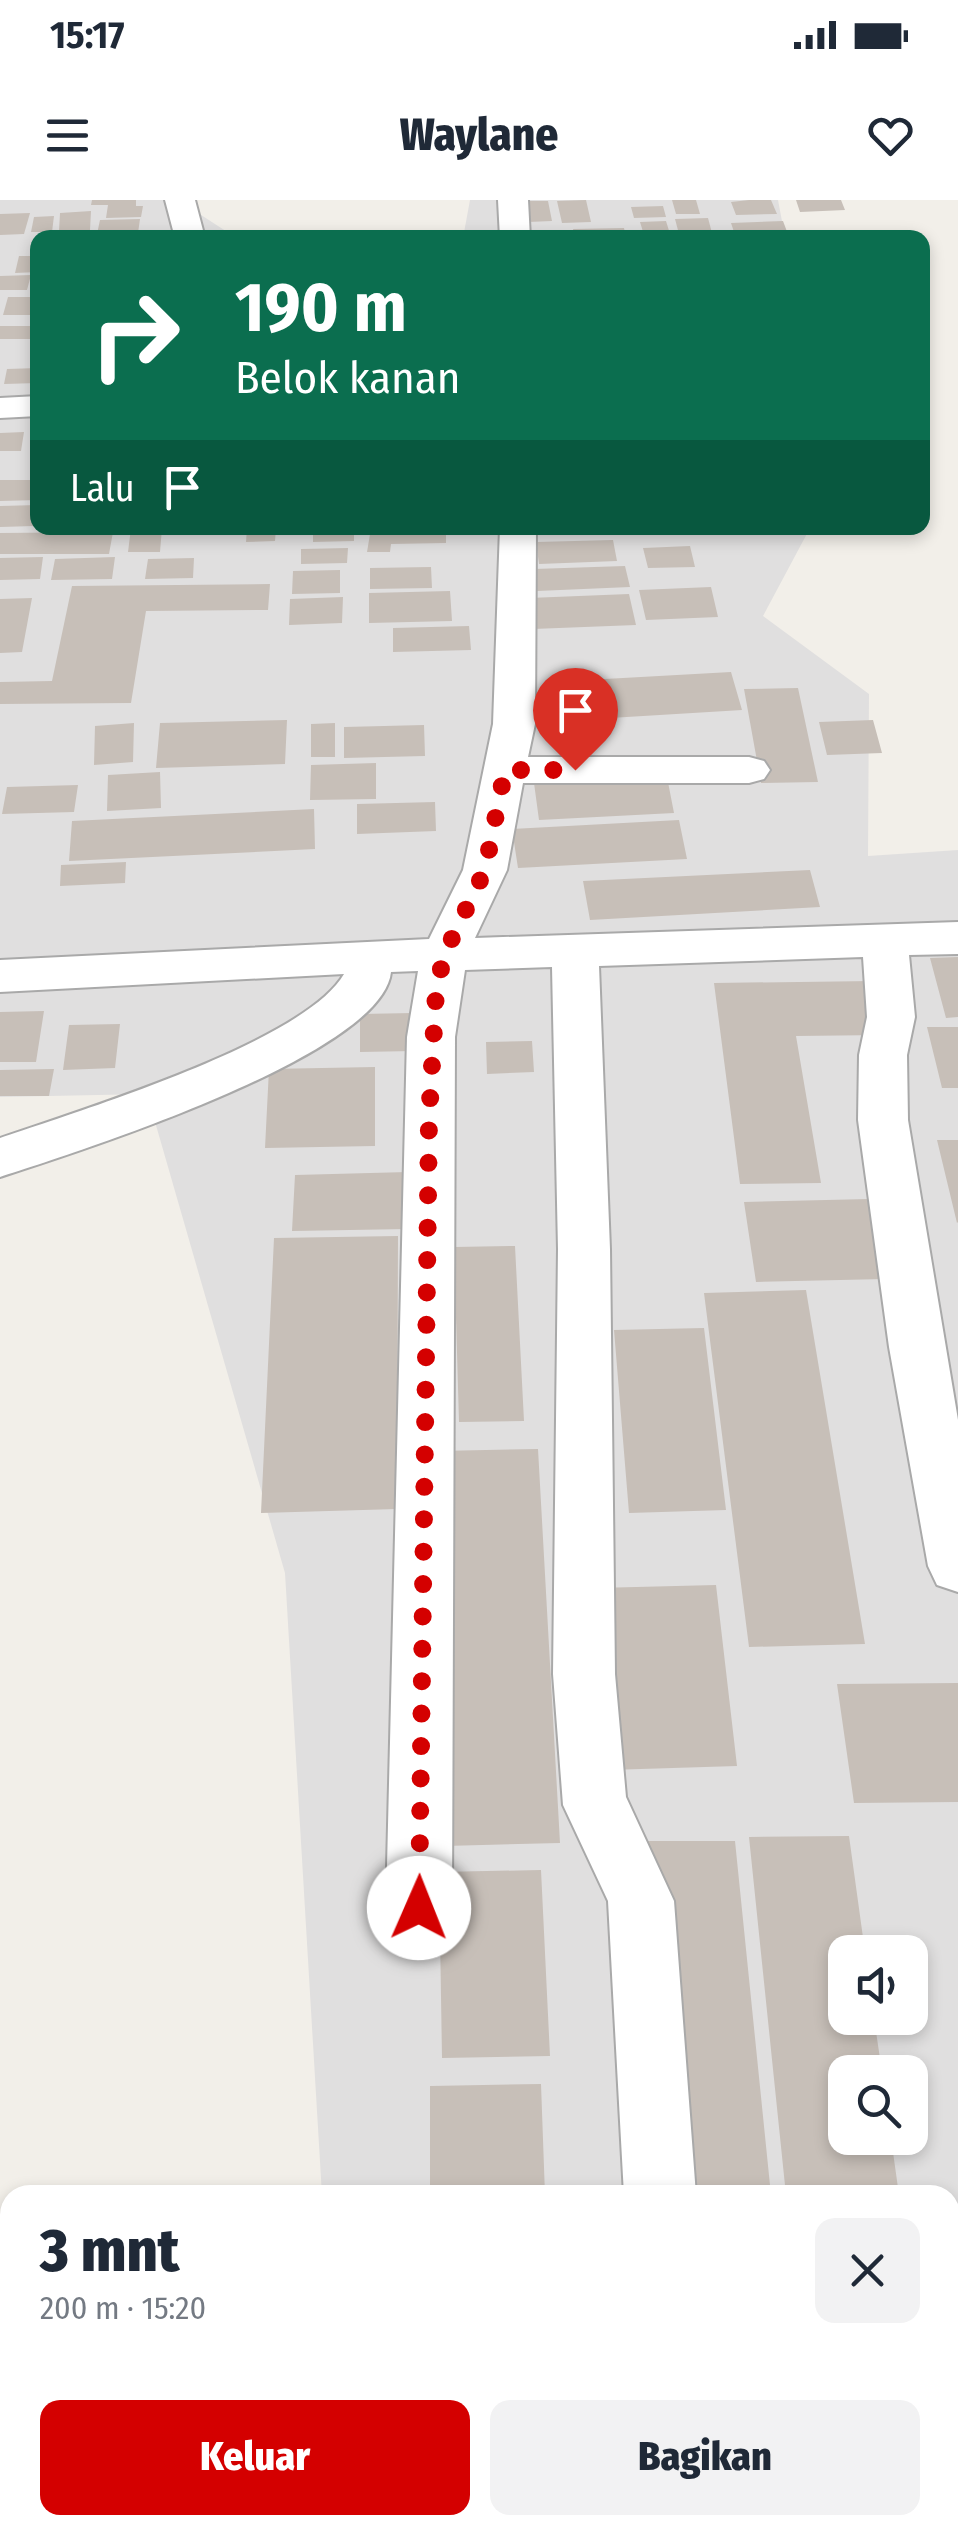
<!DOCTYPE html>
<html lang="id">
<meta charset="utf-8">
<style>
:root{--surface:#fff;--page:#f2f2f3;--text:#1f2937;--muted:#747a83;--accent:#d40000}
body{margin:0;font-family:"Fira Sans Condensed",sans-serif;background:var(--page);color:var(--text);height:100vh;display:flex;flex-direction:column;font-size:38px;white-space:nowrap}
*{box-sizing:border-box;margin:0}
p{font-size:32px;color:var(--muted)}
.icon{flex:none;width:55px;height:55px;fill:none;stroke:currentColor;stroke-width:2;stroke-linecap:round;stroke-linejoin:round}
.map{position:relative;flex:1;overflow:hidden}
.drawer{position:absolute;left:0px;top:1985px;width:960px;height:350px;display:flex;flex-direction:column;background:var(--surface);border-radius:30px 30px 0 0;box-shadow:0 5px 15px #0003}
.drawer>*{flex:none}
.top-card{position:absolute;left:30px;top:30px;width:900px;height:305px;border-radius:20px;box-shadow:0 5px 15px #0003;background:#0b6e4f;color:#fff;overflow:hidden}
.buttons{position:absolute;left:828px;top:1735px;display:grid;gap:20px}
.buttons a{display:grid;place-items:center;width:100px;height:100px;border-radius:20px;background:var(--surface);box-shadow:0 5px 15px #0003;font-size:50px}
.pin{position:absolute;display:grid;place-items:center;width:85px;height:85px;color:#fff;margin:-102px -42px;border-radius:50% 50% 50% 0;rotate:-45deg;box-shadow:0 0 10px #0007}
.pin .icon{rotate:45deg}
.me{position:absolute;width:110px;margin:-55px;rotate:1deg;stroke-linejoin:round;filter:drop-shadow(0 0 8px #0008)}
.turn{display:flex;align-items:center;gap:35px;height:210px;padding:0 40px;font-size:45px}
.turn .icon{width:130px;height:130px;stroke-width:2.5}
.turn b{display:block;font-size:70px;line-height:85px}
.then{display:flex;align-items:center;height:95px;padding:0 40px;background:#0003;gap:20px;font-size:38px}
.round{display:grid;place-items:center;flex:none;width:105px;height:105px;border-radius:20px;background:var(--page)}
.headline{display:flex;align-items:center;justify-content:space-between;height:170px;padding:0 40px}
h1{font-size:60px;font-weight:800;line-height:75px}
.primary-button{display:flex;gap:20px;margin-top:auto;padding:20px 40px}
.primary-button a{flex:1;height:115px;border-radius:20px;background:var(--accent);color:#fff;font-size:40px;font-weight:800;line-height:115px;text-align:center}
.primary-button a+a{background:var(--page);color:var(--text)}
.status{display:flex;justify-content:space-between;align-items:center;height:70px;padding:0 50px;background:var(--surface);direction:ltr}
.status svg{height:28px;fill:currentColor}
header{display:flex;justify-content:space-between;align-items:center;height:130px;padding:0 40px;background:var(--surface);font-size:45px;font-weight:800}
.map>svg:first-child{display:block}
.residential{fill:#e0dfdf;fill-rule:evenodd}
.building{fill:#c7bfb8}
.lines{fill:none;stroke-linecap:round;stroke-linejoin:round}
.minor-casing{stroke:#a9a9a9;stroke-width:4}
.minor{fill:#fff;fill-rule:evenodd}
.route{stroke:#d40000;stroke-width:18;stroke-dasharray:0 32.4}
</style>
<div class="status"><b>15:17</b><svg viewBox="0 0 49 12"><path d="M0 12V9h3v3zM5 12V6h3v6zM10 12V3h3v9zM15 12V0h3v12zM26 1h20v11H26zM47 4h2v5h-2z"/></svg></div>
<header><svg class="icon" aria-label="menu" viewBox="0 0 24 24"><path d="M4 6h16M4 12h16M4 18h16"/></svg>Waylane<svg class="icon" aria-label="heart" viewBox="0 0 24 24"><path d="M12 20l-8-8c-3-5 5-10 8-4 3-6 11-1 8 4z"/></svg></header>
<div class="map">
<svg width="958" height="2335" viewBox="0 0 958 2335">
<rect width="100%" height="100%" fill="#f2efe9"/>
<path class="residential" d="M0 0H178L235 37 38 38V328H810L763 416 869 494 868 656 958 650V2335H338L339 2325H950V1995H322L285 1373 147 894 0 897ZM845 1752H910V1818H845ZM845 1872H910V1938H845Z
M470 0H778L785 37 463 38Z"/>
<path class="building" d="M92 0H136V6H143L141 17 106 18 108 5H91Z
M586 0 591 22 562 23 557 1Z
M672 0H696L700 14H676Z
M749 0H771L777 14 736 15 731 2Z
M796 0H841L845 10 800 12Z
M524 1H548L552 21 528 22Z
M663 6 666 17 634 18 631 7Z
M91 11 90 30 59 32 60 13Z
M30 13 24 34 0 35V14Z
M54 16 52 32H31L34 17Z
M708 18 712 33 679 34 675 19Z
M140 19 138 33 97 34 100 20Z
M666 21 670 34 644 35 640 22Z
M783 21 789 37 736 38 731 23Z
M624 28 626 38H575L573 29Z
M19 56H38V72L15 73Z
M31 75 27 90H0V76Z
M8 97H38V124H33L36 115H3Z
M0 126H34L31 139H0Z
M38 168V183L4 184 7 169Z
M24 232 21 251H0V233Z
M0 280H38V300L0 301Z
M38 305 34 326 0 327V306Z
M131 328H162L160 352H128Z
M247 328H276L275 341 246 342Z
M313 328H354V341L313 342Z
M371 328H446V343L391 344 390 352H367Z
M113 332 109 354H0V333Z
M613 340 617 361 539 364 536 342Z
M690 346 695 367 648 368 643 348Z
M348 348 347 363 301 364V349Z
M43 357 40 379 0 380V358Z
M115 357 112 379 51 380 55 359Z
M194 358 193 378 145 379 148 359Z
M625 366 630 387 537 391 534 369Z
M431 367 432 388 370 389V368Z
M340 370V393L292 394 293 371Z
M270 384 268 410 146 411 131 503 0 504V482L52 481 72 386Z
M711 387 718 417 646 420 639 390Z
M450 391 452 421 369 423V393Z
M629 394 636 425 533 429 529 398Z
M343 397 342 423 289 425 290 399Z
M32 398 22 452 0 453V399Z
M469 426 471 450 393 452V428Z
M731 472 742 510 577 520 569 481Z
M798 488 818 582 761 583 744 489Z
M287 520 285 564 156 568 160 523Z
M873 520 882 553 827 555 819 522Z
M134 523 133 562 94 565 95 526Z
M335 523V557H311V524Z
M424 525 425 556 344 558V527Z
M376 563V599L310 600 311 565Z
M160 572 161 608 107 611 108 575Z
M667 577 674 613 539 620 534 583Z
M78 585 74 612 2 614 7 587Z
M435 602 436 631 357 634V604Z
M314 609 315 649 69 661 72 621Z
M679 620 687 659 518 668 512 629Z
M126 662 125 683 60 686 61 665Z
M810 670 820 707 590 720 583 681Z
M958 757V817L946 818 930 758Z
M873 781 883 835 796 836 821 983 740 984 714 783Z
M44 811 36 862H0V812Z
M413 813 414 851 360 852V814Z
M120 824 115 868 63 870 69 825Z
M927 827H958V888H942Z
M532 841 534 872 487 874 486 842Z
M375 867V946L265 948 269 869Z
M54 869 49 896H0V870Z
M937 940H958V1022L957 1023Z
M408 972V1029L292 1031 295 975Z
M869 999 885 1079 756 1082 744 1002Z
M398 1036 397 1309 261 1313 274 1038Z
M515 1046 524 1221 459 1222 454 1047Z
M806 1090 865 1444 749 1447 704 1093Z
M704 1128 726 1310 629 1313 614 1130Z
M538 1249 560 1643 445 1646 438 1251Z
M716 1385 737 1566 609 1570 596 1388Z
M958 1483V1602L854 1603 837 1484Z
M849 1636 865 1752H845V1818H874L882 1872H845V1938H891L899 1995H786L749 1637Z
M645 1641H735L771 1995H670Z
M541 1670 550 1856 442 1858 439 1672Z
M541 1884 545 1995H430V1886Z
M950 2156H958V2314H950Z
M430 2325H555V2335H430Z"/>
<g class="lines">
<defs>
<path id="minor" d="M165 0H195L205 38H175Z
M498 0H528L530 38H500Z
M38 196V216L0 218V198Z
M500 328H536L535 524 528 557H749L764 561 770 570 764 579 749 583H523L507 670 475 738 958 722V754L909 755 915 817 907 855 908 920 958 1220V1392L937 1385 928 1366 889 1147 858 920 859 855 867 817 863 757 599 766 610 1049 615 1474 626 1597 674 1701 696 1995H624L608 1701 563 1605 553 1474 558 1049 552 767 465 770 455 837 452 1708 443 1732 419 1741 395 1732 386 1708 407 837 418 771 391 772C383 855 75 953 0 977V938C78 911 305 842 344 774L0 792V760L429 739 463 670 493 524Z
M637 2325H717V2335H637Z"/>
</defs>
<use href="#minor" class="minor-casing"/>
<use href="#minor" class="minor"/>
</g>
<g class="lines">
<path class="route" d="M419 1708 429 920 436 792 444 755 485 670 505 570H575"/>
</g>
</svg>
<div class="buttons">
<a><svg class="icon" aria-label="sound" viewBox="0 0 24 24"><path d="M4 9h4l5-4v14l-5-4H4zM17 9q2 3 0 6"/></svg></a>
<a><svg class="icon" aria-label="search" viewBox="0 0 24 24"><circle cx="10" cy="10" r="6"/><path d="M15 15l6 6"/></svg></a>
</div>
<div class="pin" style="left:575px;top:570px;background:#d93025"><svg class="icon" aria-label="arrive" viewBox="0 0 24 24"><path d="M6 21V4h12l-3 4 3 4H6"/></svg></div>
<svg class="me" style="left:419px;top:1708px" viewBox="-20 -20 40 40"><circle r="19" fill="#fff"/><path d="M0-13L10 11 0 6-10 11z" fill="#d40000"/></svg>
<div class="top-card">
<div class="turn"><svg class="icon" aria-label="right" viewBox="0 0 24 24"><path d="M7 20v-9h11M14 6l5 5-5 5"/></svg><div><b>190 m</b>Belok kanan</div></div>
<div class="then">Lalu<svg class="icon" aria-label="arrive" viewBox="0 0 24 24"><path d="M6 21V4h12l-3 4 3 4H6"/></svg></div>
</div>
<section class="drawer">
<div class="headline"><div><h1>3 mnt</h1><p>200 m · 15:20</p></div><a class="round"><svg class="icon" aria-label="close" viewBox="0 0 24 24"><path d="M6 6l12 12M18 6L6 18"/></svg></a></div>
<div class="primary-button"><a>Keluar</a><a>Bagikan</a></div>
</section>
</div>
